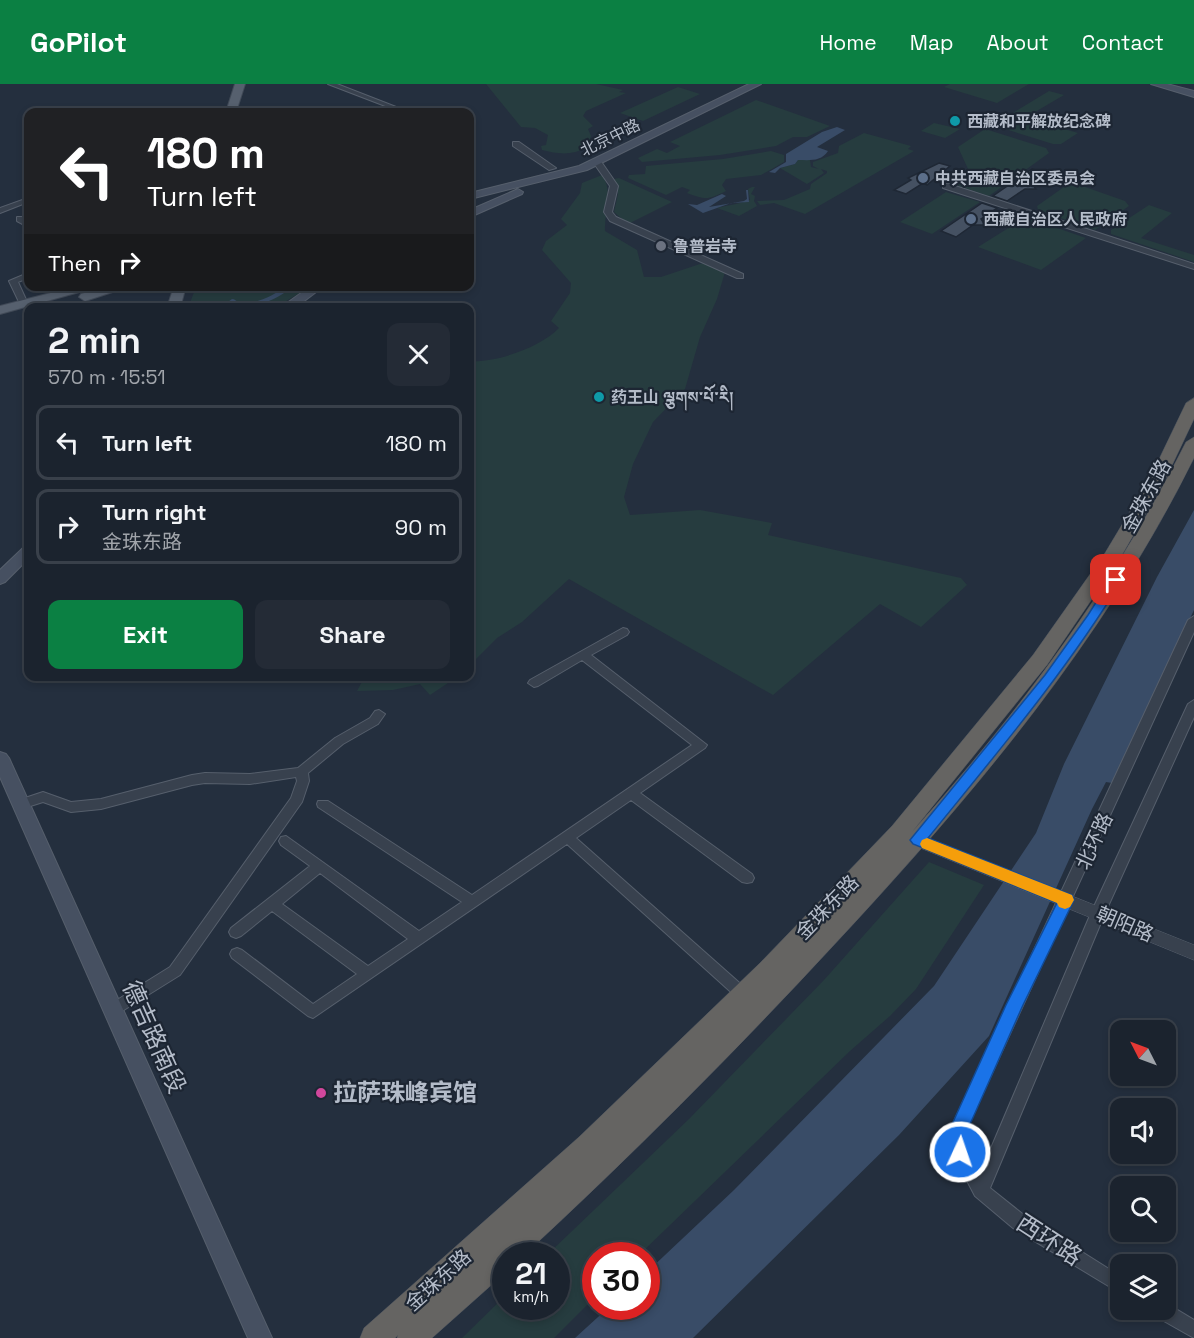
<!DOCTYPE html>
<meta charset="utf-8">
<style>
:root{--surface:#1b232e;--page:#242b36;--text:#f1f3f6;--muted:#a0a4aa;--line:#39404a;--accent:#0b8043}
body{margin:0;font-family:"Space Grotesk","Noto Sans SC","Noto Serif Tibetan",sans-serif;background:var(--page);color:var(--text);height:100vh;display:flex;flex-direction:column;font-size:22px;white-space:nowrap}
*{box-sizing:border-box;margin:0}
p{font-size:20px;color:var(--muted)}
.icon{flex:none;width:33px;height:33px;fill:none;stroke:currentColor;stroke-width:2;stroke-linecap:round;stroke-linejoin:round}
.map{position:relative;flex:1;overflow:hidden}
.sheet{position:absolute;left:24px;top:219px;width:450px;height:378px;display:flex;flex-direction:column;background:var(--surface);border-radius:12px;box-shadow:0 3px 9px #0003,0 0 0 2px var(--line)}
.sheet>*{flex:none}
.banner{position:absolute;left:24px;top:24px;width:450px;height:183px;border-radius:12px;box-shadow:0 3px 9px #0003,0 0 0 2px var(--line);background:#202124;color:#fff;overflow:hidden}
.needle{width:39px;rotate:312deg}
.tools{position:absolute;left:1110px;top:936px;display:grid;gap:12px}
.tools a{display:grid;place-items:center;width:66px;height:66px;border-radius:12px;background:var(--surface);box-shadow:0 3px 9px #0003,0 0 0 2px var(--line);font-size:30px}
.speed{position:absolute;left:492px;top:1158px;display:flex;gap:12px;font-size:30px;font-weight:700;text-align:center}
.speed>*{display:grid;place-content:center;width:78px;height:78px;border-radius:50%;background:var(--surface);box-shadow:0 3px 9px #0003,0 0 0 2px var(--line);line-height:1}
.speed small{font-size:15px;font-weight:400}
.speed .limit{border:9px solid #d22;background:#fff;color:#111}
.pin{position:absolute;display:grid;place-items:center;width:51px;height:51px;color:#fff;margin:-26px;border-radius:12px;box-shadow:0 3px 9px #0006}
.me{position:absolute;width:66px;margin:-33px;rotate:3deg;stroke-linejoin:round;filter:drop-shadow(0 0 4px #0008)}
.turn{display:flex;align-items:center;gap:21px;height:126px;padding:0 24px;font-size:27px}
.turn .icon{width:78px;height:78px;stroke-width:2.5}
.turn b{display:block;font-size:42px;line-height:51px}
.then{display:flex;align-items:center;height:57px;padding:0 24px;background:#0003;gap:12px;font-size:22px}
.round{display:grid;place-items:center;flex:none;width:63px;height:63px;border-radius:12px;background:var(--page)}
.headline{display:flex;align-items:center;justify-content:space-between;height:102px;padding:0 24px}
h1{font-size:36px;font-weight:700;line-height:45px}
.button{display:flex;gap:12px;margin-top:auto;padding:12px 24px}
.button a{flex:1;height:69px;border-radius:12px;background:var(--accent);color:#fff;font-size:24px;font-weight:700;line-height:69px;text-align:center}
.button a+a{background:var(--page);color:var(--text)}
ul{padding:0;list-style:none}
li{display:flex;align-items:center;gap:18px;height:75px;margin:0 12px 9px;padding:0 12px;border:3px solid var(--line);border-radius:12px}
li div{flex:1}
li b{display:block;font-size:22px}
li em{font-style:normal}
header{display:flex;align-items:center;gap:36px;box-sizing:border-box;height:84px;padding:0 30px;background:var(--accent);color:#fff}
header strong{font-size:28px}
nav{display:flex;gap:33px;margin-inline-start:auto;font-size:21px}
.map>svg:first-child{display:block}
.green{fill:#263c3f}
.water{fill:#394c67}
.building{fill:#455162;stroke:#1f2835;stroke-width:1.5}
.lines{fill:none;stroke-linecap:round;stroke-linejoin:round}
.minor-casing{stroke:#565f6c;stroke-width:2}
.tertiary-casing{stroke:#565f6c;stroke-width:1}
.secondary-casing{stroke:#565f6c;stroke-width:2}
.primary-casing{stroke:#414a57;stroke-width:2}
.trunk-casing{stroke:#434c59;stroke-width:1}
.minor{fill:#38414e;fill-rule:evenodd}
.tertiary{fill:#38414e;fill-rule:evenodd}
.secondary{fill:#465061;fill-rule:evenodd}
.primary{fill:#56606e;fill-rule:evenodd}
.trunk{fill:#656462;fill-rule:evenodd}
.route{fill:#1a73e8;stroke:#114b97;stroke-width:1.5}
.slow{fill:#f59e0b}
.culture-dot{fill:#0f9aa8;stroke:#1d2633;stroke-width:2}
.service-dot{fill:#5c6f8a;stroke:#1d2633;stroke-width:2}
.worship-dot{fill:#6b7280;stroke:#1d2633;stroke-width:2}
.hotel-dot{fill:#d1479c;stroke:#1d2633;stroke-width:2}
.labels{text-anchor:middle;stroke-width:4.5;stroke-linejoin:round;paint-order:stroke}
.far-poi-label{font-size:16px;font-weight:bold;fill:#b4bcc9;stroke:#1d2633;text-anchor:start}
.far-street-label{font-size:16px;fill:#b4bcc9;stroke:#1d2633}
.street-label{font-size:20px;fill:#b4bcc9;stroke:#1d2633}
.near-street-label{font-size:24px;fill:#b4bcc9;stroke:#1d2633}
.near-poi-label{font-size:24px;font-weight:bold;fill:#b4bcc9;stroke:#1d2633;text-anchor:start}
</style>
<header>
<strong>GoPilot</strong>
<nav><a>Home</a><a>Map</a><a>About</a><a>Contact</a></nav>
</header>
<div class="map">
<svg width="1194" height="1254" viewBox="0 0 1194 1254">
<rect width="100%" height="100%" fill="#242f3e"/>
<path class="green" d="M486 0H596L623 6 619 8 626 9 586 27 583 32 593 42 588 45 591 52 587 63C572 72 558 70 542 66L541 62 546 61 548 51 535 44 521 43Z
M950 0H1029L997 19 944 3Z
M678 3 700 10 643 37 620 29Z
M1049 7 1064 11 1035 28 1037 32 1033 36 1078 49 1061 60H1053L1002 44 998 38Z
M756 16 830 42 807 53H793L776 62 720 71 642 78 638 74 657 65 667 69 680 62 670 58Z
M934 39 960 45 945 54 921 47Z
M985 45 1046 64 1049 69 989 112 959 102 958 100 976 88 968 85 958 63Z
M864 49 911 62 908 65 914 67 805 130 774 119 760 121 757 117 784 116 810 105 811 100 827 89V87L821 85 824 89 807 100 780 84 795 80 798 76H810L811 83 819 85 813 82V78L838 69 839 62Z
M771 67 784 71V78L761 91 726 95 722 101 726 107C708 116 706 116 687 109L690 106 682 103 666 111 628 94 629 91 645 90 646 82 723 75Z
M602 91C614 109 604 127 605 147L637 166 644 193H661L703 179 725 188 717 215 700 253 685 305 653 338 633 380 624 413 630 431 700 426 772 439 768 451 961 494 967 501 921 543 880 520 773 611 569 495 522 538 497 554 470 581V277C496 279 541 263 559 244L551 237 570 209 571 199 542 166 546 157 567 141 561 135 580 109 582 99Z
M619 94 672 118 628 140 614 128 618 110 614 95Z
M1071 98 1125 117 1129 122 1095 146 1038 126 1037 122Z
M752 103H755L751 110 755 112 754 117 757 122 739 132 717 124C729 121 739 120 750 116L748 105Z
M946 108 980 118 932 150 900 138Z
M1149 121 1172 129 1141 154 1194 171V178L1111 150V146Z
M1023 135 1034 136 1086 154 1041 186 978 163Z
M196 203H310L276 223 188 224Z
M365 592H457V593L430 611 420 600 393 606 357 607Z
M929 778 984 801 916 905 890 932 850 967 639 1171 596 1172 595 1213 554 1254H462L505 1212 506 1222H556V1172L547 1171 689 1035 824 896Z"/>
<path class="water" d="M837 43 845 46 817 63 828 67C821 78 809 76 798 76L795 80 780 84 775 89 769 88 786 78V70L822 48Z
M746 106H748L749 118 731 119 703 129 688 120 697 121 722 110 726 112 709 123 744 117 747 115Z
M284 203H292C271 221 248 224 221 223L232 215C235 215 236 217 238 218 250 223 276 211 284 203Z
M1194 426V526L1112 699 1106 698 1092 725 989 952 899 1051 693 1254H575L609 1223 646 1222 647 1188 734 1106 934 902 1036 749 1064 680 1157 493Z"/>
<path class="building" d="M939 79 950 82 927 101 923 99 906 110 894 106 911 96 908 94Z
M1032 85 1047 90 1032 100 1036 105H1025L1007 117 993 112Z
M982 119 997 124 981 135 985 141H973L956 153 941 147Z"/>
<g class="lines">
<defs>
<path id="minor" d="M328 0H337L409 28H401Z
M513 58H519L556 84 549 86 513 62Z
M594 76H600L618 102 612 128 616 133 743 190V194H737L610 137 604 128 610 102 593 78Z
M943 100H949L1194 180V185L943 104Z
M28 114V118L0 129V124Z
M17 133H23L28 138V143L17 137Z
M28 189V194L18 198 28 220 24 223 20 220 9 197Z
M1194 532V548L966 1046 968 1067 980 1090 1091 829 1188 620 1194 616V633L1105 829 990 1104 1025 1132 1120 1192V1209L1013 1144 975 1112 952 1068 950 1046 1188 536Z
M623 544 627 545 629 548 627 551 591 571 707 661 705 664 640 709 752 790 754 794 752 798 747 799 742 798 631 716 576 754 752 910 754 914 752 918 747 920 742 918 567 760 313 934 308 932 232 874 230 870 232 866 237 864 242 866 313 920 357 890 272 827 241 852 236 854 231 852 229 848 231 844 310 782 281 761 279 757 281 753 286 752 419 847 462 818 318 723 317 720 318 717H328L472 811 692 661 582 576 538 602 534 603 528 599 530 596ZM320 789 408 855 368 882 282 820Z
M379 626 385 630 378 640 343 660 308 689 309 697 302 718 180 891 119 929 114 931 109 929 107 925 109 921 170 883 291 714 297 697 296 693 250 700 205 699 192 701 101 725 71 728 43 718 21 725 16 723 15 720 16 717 43 708 71 718 101 715 192 691 205 689 250 690 298 684 335 654 370 634 375 627Z
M1166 1219 1194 1236V1254L1155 1232 1153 1226H1166Z"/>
<path id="tertiary" d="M907 746 1194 861V876L901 756 899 752 901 748Z"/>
<path id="secondary" d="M749 0H761L587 86 470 115V109L579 82Z
M1151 0H1167L1194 7V13Z
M518 105 523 108 522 110 470 133V126Z
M311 202H324L295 224H280Z
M28 462V475L5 498 0 500V486L23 464Z
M0 668 6 670 9 674 272 1254H248L0 693Z"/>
<path id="primary" d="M235 0H245L236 28H226Z
M78 202H101L0 230V222Z
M109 202H131L85 217 79 213 81 210Z
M174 202H186L180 224H167Z"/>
<path id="trunk" d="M1194 314V335L1166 394 1122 471 1047 581 912 748C1020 627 1113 503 1186 358L1194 353V374C1103 558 971 714 832 863 733 970 630 1073 523 1172H506V1188L432 1254H397L398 1251 395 1254H360L364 1244 579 1053 760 879 892 742 1033 571 1105 469 1150 394 1186 319Z"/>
</defs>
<use href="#minor" class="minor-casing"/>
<use href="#tertiary" class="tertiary-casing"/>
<use href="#secondary" class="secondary-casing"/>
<use href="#primary" class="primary-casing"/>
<use href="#trunk" class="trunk-casing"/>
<use href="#minor" class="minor"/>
<use href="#tertiary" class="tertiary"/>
<use href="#secondary" class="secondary"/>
<use href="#primary" class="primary"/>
<use href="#trunk" class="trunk"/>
</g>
<path class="route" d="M1116 492 1122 496C1066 588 996 670 928 754L1072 811 1074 816 1023 921 967 1047 969 1068 966 1074 960 1077 953 1074 949 1047 1006 921 1057 819 913 760 910 756 1045 591 1088 531 1112 493Z"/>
<path class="slow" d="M927 754 1072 811 1074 816 1070 823 1065 825 1059 823 1057 819 922 764 920 760 922 756Z"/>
<g class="culture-dot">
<circle cx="955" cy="37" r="6"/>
<circle cx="599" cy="313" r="6"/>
</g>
<g class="service-dot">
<circle cx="923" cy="94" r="6"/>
<circle cx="971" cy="135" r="6"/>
</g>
<circle class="worship-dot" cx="661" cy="162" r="6"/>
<circle class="hotel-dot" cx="321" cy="1009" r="6"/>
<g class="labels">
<g class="far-poi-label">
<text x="967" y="43">西藏和平解放纪念碑</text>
<text x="935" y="100">中共西藏自治区委员会</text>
<text x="983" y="141">西藏自治区人民政府</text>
<text x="673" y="168">鲁普岩寺</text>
<text x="611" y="319">药王山 ལྕགས་པོ་རི།</text>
</g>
<g class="far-street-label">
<text transform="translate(610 53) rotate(-26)" y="6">北京中路</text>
</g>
<g class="street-label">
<text transform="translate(1146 412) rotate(-61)" y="7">金珠东路</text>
<text transform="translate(1094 757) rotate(-65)" y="7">北环路</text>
<text transform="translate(827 823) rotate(-46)" y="7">金珠东路</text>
<text transform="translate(1125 840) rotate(23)" y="7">朝阳路</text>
<text transform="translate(438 1196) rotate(-42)" y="7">金珠东路</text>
</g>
<g class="near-street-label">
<text transform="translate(154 953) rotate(66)" y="8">德吉路南段</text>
<text transform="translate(1049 1156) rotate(33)" y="8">西环路</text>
</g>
<g class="near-poi-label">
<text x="333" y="1017">拉萨珠峰宾馆</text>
</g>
</g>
</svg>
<div class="tools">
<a><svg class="needle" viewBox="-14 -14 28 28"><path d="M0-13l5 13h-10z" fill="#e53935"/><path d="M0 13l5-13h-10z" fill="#a0a4aa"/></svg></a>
<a><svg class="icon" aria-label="sound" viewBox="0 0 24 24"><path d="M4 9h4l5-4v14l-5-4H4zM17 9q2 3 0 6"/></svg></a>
<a><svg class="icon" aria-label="search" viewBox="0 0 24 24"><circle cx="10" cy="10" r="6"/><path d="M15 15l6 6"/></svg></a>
<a><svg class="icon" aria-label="layers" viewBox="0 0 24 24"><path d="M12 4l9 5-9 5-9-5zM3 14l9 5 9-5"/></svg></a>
</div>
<div class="speed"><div>21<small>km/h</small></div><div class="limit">30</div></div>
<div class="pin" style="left:1116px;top:496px;background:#d93025"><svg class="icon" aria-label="arrive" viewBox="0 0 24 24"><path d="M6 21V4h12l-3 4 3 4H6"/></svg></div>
<svg class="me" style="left:960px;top:1068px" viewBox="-20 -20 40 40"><circle r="17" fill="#1a73e8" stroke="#fff" stroke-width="3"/><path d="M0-11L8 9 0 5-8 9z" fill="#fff"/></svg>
<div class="banner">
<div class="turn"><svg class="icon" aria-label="left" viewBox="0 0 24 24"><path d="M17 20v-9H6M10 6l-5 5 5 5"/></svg><div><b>180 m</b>Turn left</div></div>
<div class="then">Then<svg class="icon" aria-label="right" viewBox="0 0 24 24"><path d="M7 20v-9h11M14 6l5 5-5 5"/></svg></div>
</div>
<section class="sheet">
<div class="headline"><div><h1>2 min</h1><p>570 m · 15:51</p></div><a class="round"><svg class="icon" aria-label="close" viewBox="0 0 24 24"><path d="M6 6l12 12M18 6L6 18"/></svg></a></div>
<ul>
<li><svg class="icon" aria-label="left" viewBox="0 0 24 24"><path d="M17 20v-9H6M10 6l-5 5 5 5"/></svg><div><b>Turn left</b></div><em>180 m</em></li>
<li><svg class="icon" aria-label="right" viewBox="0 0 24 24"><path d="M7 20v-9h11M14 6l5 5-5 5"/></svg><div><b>Turn right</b><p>金珠东路</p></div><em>90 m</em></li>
</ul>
<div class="button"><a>Exit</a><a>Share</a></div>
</section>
</div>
